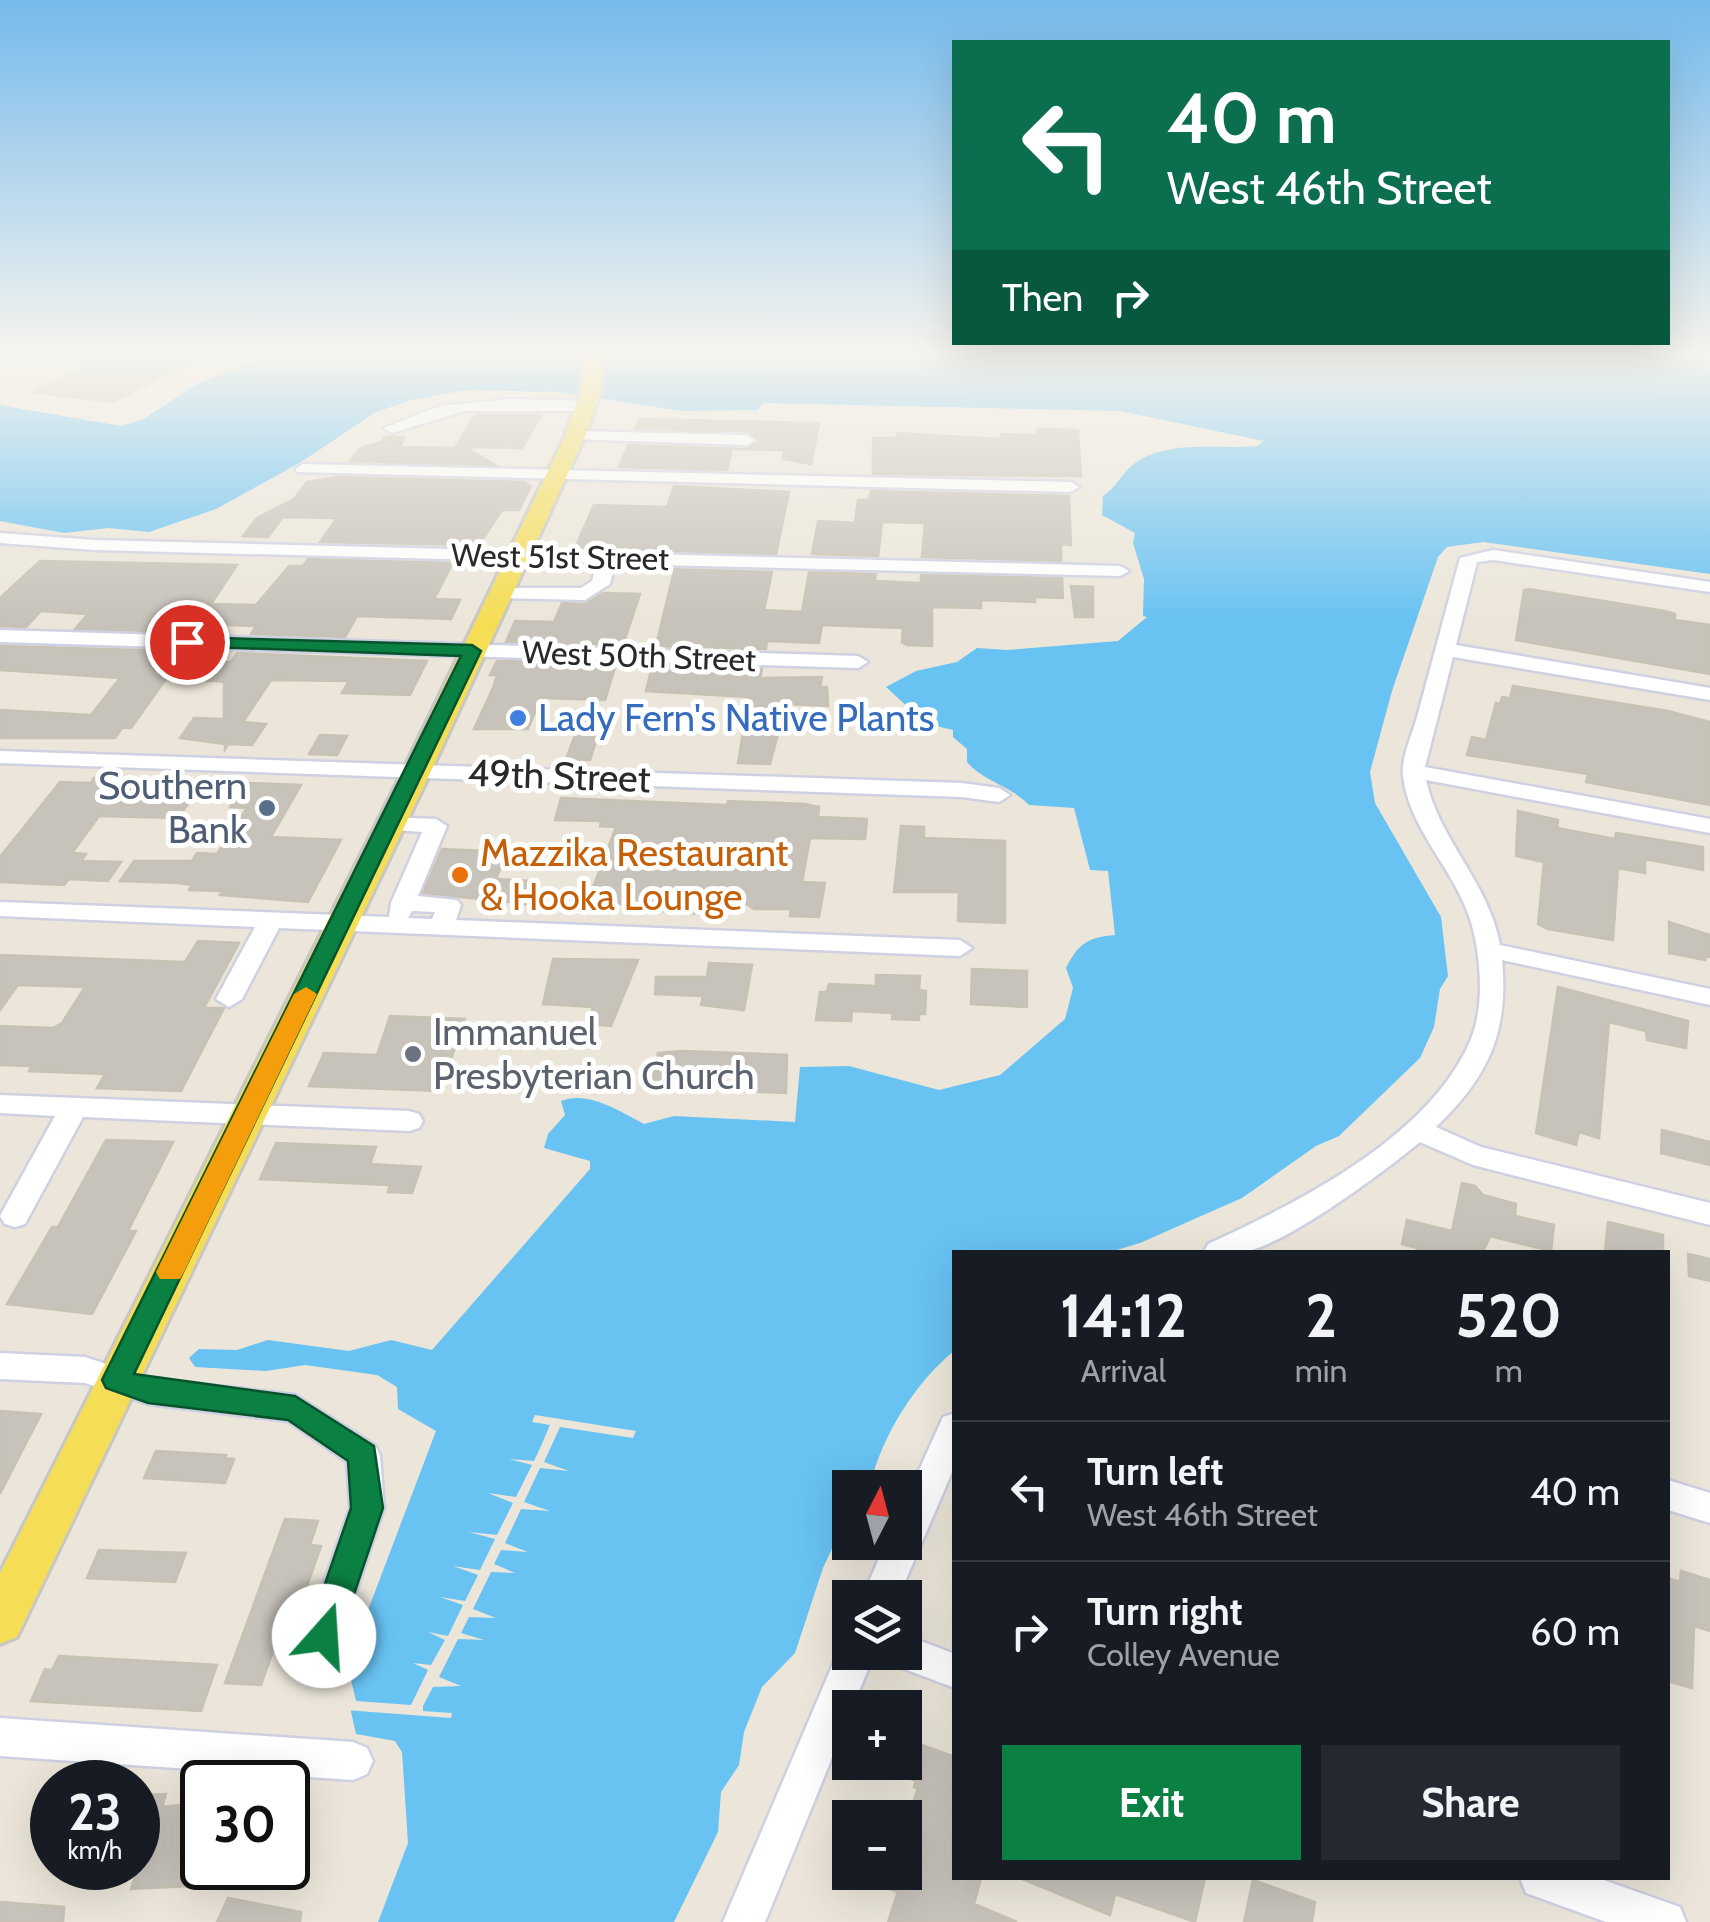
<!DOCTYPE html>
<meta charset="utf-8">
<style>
:root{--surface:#171b24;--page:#242831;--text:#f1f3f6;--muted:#9ea1a6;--line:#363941;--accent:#0b8043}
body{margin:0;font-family:Cabin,sans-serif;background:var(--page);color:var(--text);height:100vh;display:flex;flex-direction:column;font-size:38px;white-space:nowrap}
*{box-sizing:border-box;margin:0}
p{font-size:32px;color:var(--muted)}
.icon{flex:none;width:55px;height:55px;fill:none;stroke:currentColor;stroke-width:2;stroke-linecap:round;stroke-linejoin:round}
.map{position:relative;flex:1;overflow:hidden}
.details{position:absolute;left:952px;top:1250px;width:718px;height:630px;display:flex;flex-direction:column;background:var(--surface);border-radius:0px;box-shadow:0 10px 40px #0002}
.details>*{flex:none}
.hud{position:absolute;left:952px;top:40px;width:718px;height:305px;border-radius:0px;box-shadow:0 10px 40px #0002;background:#0b6e4f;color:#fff;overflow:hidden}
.needle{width:65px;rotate:6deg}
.controls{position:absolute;left:832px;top:1470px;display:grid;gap:20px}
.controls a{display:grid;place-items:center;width:90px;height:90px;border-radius:0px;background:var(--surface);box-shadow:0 10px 40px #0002;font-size:50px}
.speed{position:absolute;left:30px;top:1760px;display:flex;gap:20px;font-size:50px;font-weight:700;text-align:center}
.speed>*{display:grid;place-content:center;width:130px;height:130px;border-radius:50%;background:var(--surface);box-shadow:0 10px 40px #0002;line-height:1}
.speed small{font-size:25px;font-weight:400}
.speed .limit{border:5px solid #111;border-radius:15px;background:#fff;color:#111}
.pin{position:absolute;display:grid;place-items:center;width:85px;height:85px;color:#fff;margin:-42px;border:5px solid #fff;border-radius:50%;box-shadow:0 2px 10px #0007}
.me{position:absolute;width:110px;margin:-55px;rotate:19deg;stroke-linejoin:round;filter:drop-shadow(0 0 8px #0008)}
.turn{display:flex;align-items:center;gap:35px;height:210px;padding:0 50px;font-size:45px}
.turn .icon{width:130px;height:130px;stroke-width:2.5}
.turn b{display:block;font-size:70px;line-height:85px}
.then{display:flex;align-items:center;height:95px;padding:0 50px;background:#0003;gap:20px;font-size:38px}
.eta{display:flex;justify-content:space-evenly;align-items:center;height:170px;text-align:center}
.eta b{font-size:60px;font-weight:700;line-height:70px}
.primary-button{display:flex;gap:20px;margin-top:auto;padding:20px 50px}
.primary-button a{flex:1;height:115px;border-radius:0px;background:var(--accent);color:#fff;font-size:40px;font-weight:700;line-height:115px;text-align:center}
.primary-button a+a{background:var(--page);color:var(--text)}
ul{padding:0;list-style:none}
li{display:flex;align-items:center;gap:30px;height:140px;padding:0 50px;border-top:2px solid var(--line)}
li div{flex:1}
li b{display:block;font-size:38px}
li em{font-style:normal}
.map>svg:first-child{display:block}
.water{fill:#68c2f2}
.pier{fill:#ece6da}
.building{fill:#c7c2ba;stroke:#c7c2b4;stroke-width:2.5}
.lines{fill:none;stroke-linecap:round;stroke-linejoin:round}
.minor-casing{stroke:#cfd1e3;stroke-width:5}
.major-casing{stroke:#c7c7c7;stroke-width:6}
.minor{fill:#fff;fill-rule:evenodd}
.major{fill:#f5dd55;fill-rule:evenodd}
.route{fill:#0b8043;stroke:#07532c;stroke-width:2.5}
.slow{fill:#f59e0b}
.shop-dot{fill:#3f7fe0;stroke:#fff;stroke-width:4}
.service-dot{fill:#5c6f8a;stroke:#fff;stroke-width:4}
.food-dot{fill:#e8710a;stroke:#fff;stroke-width:4}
.worship-dot{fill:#6b7280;stroke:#fff;stroke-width:4}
.labels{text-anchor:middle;stroke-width:10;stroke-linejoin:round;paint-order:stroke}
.far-street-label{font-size:32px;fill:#292929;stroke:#fff}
.shop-label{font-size:38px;fill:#366cbe;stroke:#fff;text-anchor:start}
.street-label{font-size:38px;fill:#292929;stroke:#fff}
.service-label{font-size:38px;fill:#4e5e75;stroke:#fff;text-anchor:end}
.food-label{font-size:38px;fill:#c56008;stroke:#fff;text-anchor:start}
.worship-label{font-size:38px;fill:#5b616d;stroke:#fff;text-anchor:start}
</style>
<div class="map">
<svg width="1710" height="1922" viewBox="0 0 1710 1922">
<rect width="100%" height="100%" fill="#ece6da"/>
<path class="water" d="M273 352H1710V574L1483 542 1447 547 1438 557 1392 691 1370 772 1375 803 1441 917 1448 976 1440 989 1434 1027 1420 1058 1339 1136 1316 1146 1242 1198 1140 1243 1110 1252H955V1350C914 1384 884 1433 870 1484L850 1488V1510L823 1568 795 1653 762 1687 744 1732 739 1765 721 1792 718 1832 674 1922H378L408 1843 402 1752 395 1741 356 1734 343 1676 436 1431 398 1409 397 1387 377 1375 305 1365 266 1371 195 1367 189 1358 199 1349 237 1350 268 1340 349 1351 391 1340 432 1350 590 1169V1161L544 1148 548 1134 565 1115 561 1101C588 1090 621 1112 644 1124L674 1116 795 1122 800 1067 849 1066 939 1090 1000 1075 1065 1019 1073 988 1066 968C1078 944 1088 937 1115 935L1108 871 1090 870 1074 808 1029 805C1010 785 984 782 967 762V749L953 737V730L915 721 911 710 886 687 916 671 957 662 977 648 1008 650 1118 641 1147 617 1143 616 1144 579 1133 543 1135 533 1102 515 1103 496C1116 488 1122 472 1135 463 1170 439 1217 450 1257 446L1264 441 1120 411 763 403 758 410 681 411 559 392 467 390 415 399 376 412 301 462 216 509 149 532 108 528 64 533 0 521V405L121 426 144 419 193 386Z"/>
<path class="pier" d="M535 1415 636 1431 633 1438 560 1427 544 1462 569 1471 540 1468 524 1502 550 1511 521 1509 505 1543 528 1552 501 1550 494 1564 515 1573 491 1572 473 1609 496 1618 469 1617 461 1633 484 1640 458 1639 439 1677 461 1686 433 1687 423 1706V1711L452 1713 451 1718 345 1710 340 1686 348 1667 356 1701 411 1705 428 1670 413 1663 431 1665 445 1640 428 1632 448 1636 463 1605 440 1597 465 1601 478 1575 453 1566 480 1570 495 1539 469 1532 497 1535 513 1503 488 1493 516 1497 532 1465 509 1459 534 1461 541 1446 550 1425 532 1422Z"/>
<path class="building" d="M116 352H213L112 402 31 392Z
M475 415H541L522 448 465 447 495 465 350 461 360 448 381 442 385 437H404L400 447 455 448Z
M639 419 817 423 819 425 811 464 783 459 784 450 732 449 727 470 619 467 628 445 747 449 759 441 747 431 635 429Z
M1037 429 1078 430 1081 476 873 474V438H896L898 433 999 439 1002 434 1037 435Z
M338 477 524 482 531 486 519 510H502L479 545 320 542 337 518 283 517 268 537 243 536 257 518 294 499 307 482Z
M674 486 789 492 776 554 575 548 594 505 667 507Z
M871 491 1069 496 1071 545 1061 544V561L922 557 925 523 882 522 878 556 812 554 818 521 855 523 858 500H869Z
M308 559 453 563 434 599 460 600 451 619 357 616 345 637 251 634 256 626 200 624 193 632 75 629 88 614 41 611 26 627 0 626V598L40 561 237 565 211 604 256 605 289 566H303Z
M667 569 772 572 764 610 802 612 809 572 876 574 875 581 921 583V575L1062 578 1063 598 1035 597V602L981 600V608L932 607V646L907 645 902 642 903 628 822 625 819 643 767 641 766 649 656 646 674 571Z
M1071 586 1093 587V617H1075Z
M1529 589 1665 611 1675 614V620L1710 625V674L1516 640 1524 590Z
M603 593 640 594 623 645 506 642 515 621 554 622 562 603 585 604Z
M0 646 179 651 173 660 231 662 237 653 427 661 410 695 342 693 349 681 271 680 243 722 266 724 252 745 228 744 225 749V744L180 738 194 718 224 719V682L216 681 166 679 131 728H122L115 738H0V710L91 715 120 678 0 670Z
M497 661 616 664 605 700 541 698 528 729H474L493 688 497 675H490Z
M652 666 762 669 760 678 822 677 820 687H827L828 706 786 704 770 764 738 763 749 697 646 691Z
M1513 686 1668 711 1710 722V805L1586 782 1588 774 1467 755 1472 737 1486 740 1496 703 1500 704 1502 697 1510 698Z
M583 714H605L590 760 566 759Z
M320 735 347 736 337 755 309 754Z
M94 778 150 780 144 789 185 790 180 797 192 798 178 818 99 816 72 853 86 854 81 861 121 862 108 881 69 879 64 885 0 882V857L60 782 91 783Z
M244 783 301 785 271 837 341 840 308 902 220 895 222 891 189 890 192 885 178 883 120 881 134 861H192L197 853 217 854 247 808 230 807Z
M561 798 727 805 728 801 805 804 819 807 818 817 867 819 865 839 810 838 802 882 825 883 819 917 790 916 791 909H754L745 903 704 901 699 914 649 910 650 905 587 903 616 827 600 826 601 821 555 820Z
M1518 811 1558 820 1557 828 1615 839 1616 833 1703 847V870L1645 859V873L1618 868 1613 940 1548 929 1538 924 1544 862 1516 856Z
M901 826 924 827V838L1005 841V923L958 921 959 892H894Z
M442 849 507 852 496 879 530 881 528 885H534L526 904 423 893Z
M1669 922 1710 935V957L1705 956V960L1669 953Z
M198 941 239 943 204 1008H224L181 1091 97 1088 105 1074 29 1071 32 1066 0 1065V1026L53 1028 62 1023 85 987 18 985 0 1010V955L185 962Z
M553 959 638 960 611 1026 588 1024 593 1007 543 1004Z
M709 963 752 965 744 1010 701 1005 703 996 655 994 656 977H707Z
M972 969 1027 971V1007L971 1004Z
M876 975 920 976 919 990 926 991 925 1014H919V1020L892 1019 893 1013 852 1011 851 1021 816 1020 820 992H827L829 984 876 986Z
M1558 987 1688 1021 1686 1048 1647 1040 1646 1031 1609 1022 1599 1138 1579 1132 1576 1145 1536 1133Z
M390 1016 465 1019 440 1091 309 1086 324 1053 377 1055Z
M683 1051 787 1055 786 1093 741 1091 746 1064 704 1090 651 1088 658 1053Z
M1662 1130 1710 1142V1165L1661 1153Z
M106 1140 173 1142 128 1231H136L92 1314 7 1304 52 1227H58Z
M276 1143 376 1147 370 1164 421 1167 412 1193 388 1192 390 1185 260 1179Z
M1462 1183 1475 1186 1483 1195 1516 1204 1515 1216 1554 1225 1551 1251 1490 1236 1483 1252H1417V1248L1402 1244 1407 1220 1452 1231Z
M1608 1222 1663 1235V1252H1605Z
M1688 1254 1710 1259V1281L1689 1276Z
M0 1411 41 1414 0 1494Z
M156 1451 226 1455 224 1458 234 1459 225 1483 144 1478Z
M285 1519 318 1521 310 1545 321 1546 295 1620H284L261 1685 225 1683Z
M99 1550 186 1553 175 1582 87 1578Z
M1681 1571 1710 1580V1631L1694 1626 1692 1688 1668 1681V1578L1680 1582Z
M59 1656 217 1665 201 1711 31 1701 45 1669 52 1670Z
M913 1742 955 1757V1878H981L974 1904 1017 1922H888L898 1892 852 1875 905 1872V1828L918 1788 914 1787 916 1781 901 1775Z
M166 1794 162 1807 202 1803V1857L196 1858 190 1886 131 1889 138 1868V1795Z
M1020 1878H1205L1195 1922 1115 1894 1110 1915Z
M1253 1880 1315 1902 1312 1922H1244Z
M228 1898 301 1912 300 1922H217Z
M0 1902 64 1907 63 1922H0Z"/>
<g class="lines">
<defs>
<path id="minor" d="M510 399 585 401 593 406 585 411H464L392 433 384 428 440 406Z
M575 431 747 435 755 440 747 445 569 439V433Z
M303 464 1071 482 1079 487 1071 492 297 472 295 469Z
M0 533 95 540 1120 566 1129 571 1120 576 615 564 610 584 585 600 499 598 492 596V588H581L592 581 597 563 95 550 0 543Z
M1493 550 1710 582V592L1493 560 1477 562 1456 645 1710 688V700L1453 657 1425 767 1710 819V833L1426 780C1439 840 1489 883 1500 945L1710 989V1005L1502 960C1509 1033 1488 1077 1436 1127L1481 1147 1710 1203V1225L1473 1165 1420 1142C1385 1171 1285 1246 1243 1252 1231 1254 1217 1252 1204 1252L1208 1244C1300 1202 1431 1136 1471 1039 1485 1005 1481 953 1470 919 1454 869 1409 829 1403 776 1401 758 1412 735 1417 717 1432 663 1445 613 1460 558Z
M0 630 858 656 868 662 858 668 0 642Z
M0 751 962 783 999 788 1010 795 999 802 962 797 0 763Z
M390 817 436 819 447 826 418 896 457 900 461 905 456 920 960 940 972 948 960 956 279 928 242 999 229 1007 216 999 255 927 0 916V902L389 917 391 903 422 832 382 829 379 824ZM412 911 435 912 432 919 408 918Z
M0 1095 409 1111 419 1114 423 1121 419 1128 409 1131 83 1117 25 1224 15 1227 5 1224 0 1216 55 1116 0 1113Z
M0 1353 85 1357 148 1378 295 1395 375 1445 380 1455 384 1508 326 1680 313 1685 300 1680 294 1668 350 1508 347 1462 288 1421 148 1404 85 1383 0 1379Z
M955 1413V1465L898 1598H862L886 1542H905V1501L943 1417Z
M1668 1480 1710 1493V1523L1668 1510Z
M905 1635 955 1654V1688L891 1664 886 1652H905Z
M850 1638V1652H875L765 1922H723L838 1652 844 1640Z
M0 1718 353 1742 367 1748 373 1761 367 1774 353 1780 0 1756Z
M1520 1878H1598L1680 1907 1686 1922H1606L1526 1893Z"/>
<path id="major" d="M587 352H605L600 394 585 436 431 771 17 1637 0 1644V1573L403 771 565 436 580 394Z"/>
</defs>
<use href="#minor" class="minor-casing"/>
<use href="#major" class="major-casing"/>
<use href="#minor" class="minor"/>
<use href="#major" class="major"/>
</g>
<linearGradient id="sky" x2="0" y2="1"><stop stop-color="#75baec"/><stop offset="0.57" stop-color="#f6f4ee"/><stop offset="1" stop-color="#f6f4ee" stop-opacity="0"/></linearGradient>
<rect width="1710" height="621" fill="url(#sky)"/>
<path class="route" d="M187 637 472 645 481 651 134 1374 295 1396 374 1446 383 1508 340 1636 335 1647 324 1651 312 1647 307 1636 351 1508 348 1461 288 1420 148 1403 106 1388 102 1380 461 656 181 646V638Z"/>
<path class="slow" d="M306 987 317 994 184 1272 180 1279H160L156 1272 294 994Z"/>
<circle class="shop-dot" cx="518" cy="718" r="10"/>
<circle class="service-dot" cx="267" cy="808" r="10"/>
<circle class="food-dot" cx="460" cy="875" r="10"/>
<circle class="worship-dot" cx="413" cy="1054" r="10"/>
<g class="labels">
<g class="far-street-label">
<text transform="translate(560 557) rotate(1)" y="11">West 51st Street</text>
<text transform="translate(639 656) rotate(2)" y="11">West 50th Street</text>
</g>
<g class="shop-label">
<text x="538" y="731">Lady Fern's Native Plants</text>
</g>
<g class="street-label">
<text transform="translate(559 776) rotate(2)" y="13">49th Street</text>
</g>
<g class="service-label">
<text x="247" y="799">Southern<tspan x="247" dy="44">Bank</tspan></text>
</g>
<g class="food-label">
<text x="480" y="866">Mazzika Restaurant<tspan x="480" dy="44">&amp; Hooka Lounge</tspan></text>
</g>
<g class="worship-label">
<text x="433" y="1045">Immanuel<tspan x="433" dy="44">Presbyterian Church</tspan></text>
</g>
</g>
</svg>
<div class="controls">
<a><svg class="needle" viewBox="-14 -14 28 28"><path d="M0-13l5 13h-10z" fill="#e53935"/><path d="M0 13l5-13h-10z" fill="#9ea1a6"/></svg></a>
<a><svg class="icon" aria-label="layers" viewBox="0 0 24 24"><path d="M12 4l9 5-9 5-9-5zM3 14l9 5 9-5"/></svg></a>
<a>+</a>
<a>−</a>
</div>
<div class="speed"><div>23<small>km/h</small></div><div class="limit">30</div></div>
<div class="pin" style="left:187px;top:642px;background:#d93025"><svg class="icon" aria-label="arrive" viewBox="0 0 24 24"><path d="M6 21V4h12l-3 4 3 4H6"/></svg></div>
<svg class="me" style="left:324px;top:1636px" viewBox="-20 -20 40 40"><circle r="19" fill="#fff"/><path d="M0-13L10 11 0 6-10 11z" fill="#0b8043"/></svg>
<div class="hud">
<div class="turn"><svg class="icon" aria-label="left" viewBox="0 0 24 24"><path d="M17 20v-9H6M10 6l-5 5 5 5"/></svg><div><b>40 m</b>West 46th Street</div></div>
<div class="then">Then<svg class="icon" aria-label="right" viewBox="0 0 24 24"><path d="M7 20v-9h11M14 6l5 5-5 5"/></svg></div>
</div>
<section class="details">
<div class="eta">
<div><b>14:12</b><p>Arrival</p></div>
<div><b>2</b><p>min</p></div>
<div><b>520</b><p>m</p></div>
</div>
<ul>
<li><svg class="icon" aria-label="left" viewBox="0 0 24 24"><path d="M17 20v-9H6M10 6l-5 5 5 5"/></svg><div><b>Turn left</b><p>West 46th Street</p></div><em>40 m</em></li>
<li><svg class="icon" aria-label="right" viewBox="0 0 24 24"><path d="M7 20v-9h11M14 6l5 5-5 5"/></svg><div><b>Turn right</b><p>Colley Avenue</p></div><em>60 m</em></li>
</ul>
<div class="primary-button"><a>Exit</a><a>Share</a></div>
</section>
</div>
